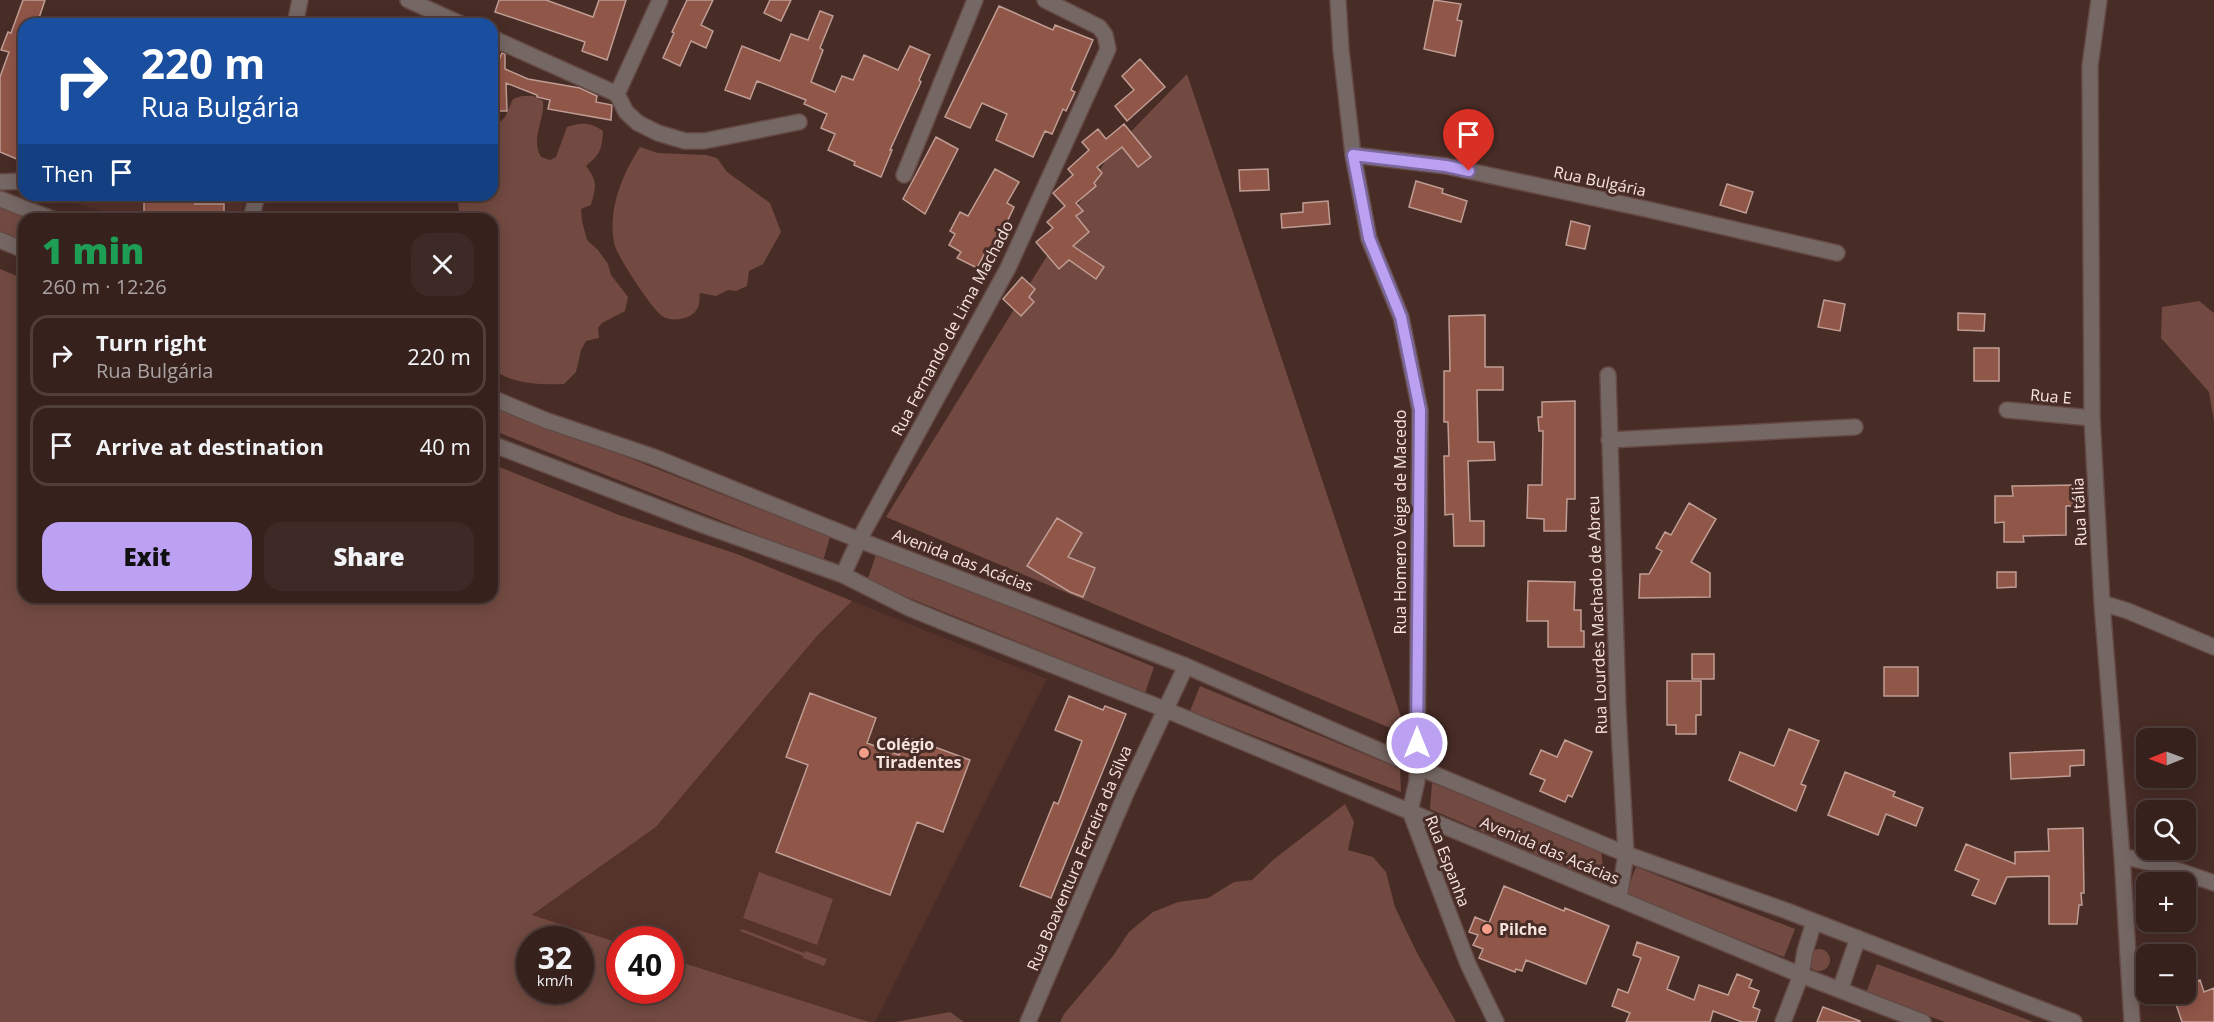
<!DOCTYPE html>
<meta charset="utf-8">
<style>
:root{--surface:#36211c;--page:#3d2925;--text:#f1f3f6;--muted:#aaa3a3;--line:#503e3b;--accent:#bca0f2}
body{margin:0;font-family:"Open Sans",sans-serif;background:var(--page);color:var(--text);height:100vh;display:flex;flex-direction:column;font-size:22px;white-space:nowrap}
*{box-sizing:border-box;margin:0}
p{font-size:20px;color:var(--muted)}
.icon{flex:none;width:33px;height:33px;fill:none;stroke:currentColor;stroke-width:2;stroke-linecap:round;stroke-linejoin:round}
.map{position:relative;flex:1;overflow:hidden}
.panel{position:absolute;left:18px;top:213px;width:480px;height:390px;display:flex;flex-direction:column;background:var(--surface);border-radius:18px;box-shadow:0 3px 15px #0003,0 0 0 2px var(--line)}
.panel>*{flex:none}
.top-card{position:absolute;left:18px;top:18px;width:480px;height:183px;border-radius:18px;box-shadow:0 3px 15px #0003,0 0 0 2px var(--line);background:#1a4fa0;color:#fff;overflow:hidden}
.needle{width:39px;rotate:269deg}
.buttons{position:absolute;left:2136px;top:728px;display:grid;gap:12px}
.buttons a{display:grid;place-items:center;width:60px;height:60px;border-radius:12px;background:var(--surface);box-shadow:0 3px 15px #0003,0 0 0 2px var(--line);font-size:30px}
.speed{position:absolute;left:516px;top:926px;display:flex;gap:12px;font-size:30px;font-weight:700;text-align:center}
.speed>*{display:grid;place-content:center;width:78px;height:78px;border-radius:50%;background:var(--surface);box-shadow:0 3px 15px #0003,0 0 0 2px var(--line);line-height:1}
.speed small{font-size:15px;font-weight:400}
.speed .limit{border:9px solid #d22;background:#fff;color:#111}
.pin{position:absolute;display:grid;place-items:center;width:51px;height:51px;color:#fff;margin:-62px -26px;border-radius:50% 50% 50% 0;rotate:-45deg;box-shadow:0 0 6px #0007}
.pin .icon{rotate:45deg}
.me{position:absolute;width:66px;margin:-33px;rotate:0deg;stroke-linejoin:round;filter:drop-shadow(0 0 4px #0008)}
.turn{display:flex;align-items:center;gap:21px;height:126px;padding:0 24px;font-size:27px}
.turn .icon{width:78px;height:78px;stroke-width:2.5}
.turn b{display:block;font-size:42px;line-height:51px}
.then{display:flex;align-items:center;height:57px;padding:0 24px;background:#0003;gap:12px;font-size:22px}
.round{display:grid;place-items:center;flex:none;width:63px;height:63px;border-radius:18px;background:var(--page)}
.headline{display:flex;align-items:center;justify-content:space-between;height:102px;padding:0 24px}
h1{font-size:36px;font-weight:800;line-height:45px;color:#1e9e55}
.cta{display:flex;gap:12px;margin-top:auto;padding:12px 24px}
.cta a{flex:1;height:69px;border-radius:18px;background:var(--accent);color:#111;font-size:24px;font-weight:800;line-height:69px;text-align:center}
.cta a+a{background:var(--page);color:var(--text)}
ul{padding:0;list-style:none}
li{display:flex;align-items:center;gap:18px;height:81px;margin:0 12px 9px;padding:0 12px;border:3px solid var(--line);border-radius:18px}
li div{flex:1}
li b{display:block;font-size:22px}
li em{font-style:normal}
.map>svg:first-child{display:block}
.built{fill:#55322a}
.green{fill:#724a41;fill-rule:evenodd}
.building{fill:#905648;stroke:#bf9d94;stroke-width:1.5}
.lines{fill:none;stroke-linecap:round;stroke-linejoin:round}
.minor-casing{stroke:#644944;stroke-width:18}
.minor{stroke:#756763;stroke-width:15}
.route-casing{stroke:#7a689d;stroke-width:15}
.route{stroke:#bca0f2;stroke-width:10}
.poi-dot{fill:#f49e89;stroke:#482c26;stroke-width:2}
.labels{text-anchor:middle;stroke-width:6;stroke-linejoin:round;paint-order:stroke}
.street-label{font-size:16px;fill:#f7e4df;stroke:#482c26}
.poi-label{font-size:16px;font-weight:bold;fill:#f7e4df;stroke:#482c26;text-anchor:start}
</style>
<div class="map">
<svg width="2214" height="1022" viewBox="0 0 2214 1022">
<rect width="100%" height="100%" fill="#482c26"/>
<path class="built" d="M53 195H245L240 219H124Z
M852 601 1047 679 875 1022H869L671 959 670 939H620L619 943 531 916 656 827 817 636Z"/>
<path class="green" d="M1187 74 1407 735 886 517 1111 152Z
M522 96H534L543 101C545 120 530 139 541 157L550 160 556 157 567 127C581 122 591 122 603 131 602 150 600 154 586 166 598 182 596 186 591 205L581 209 582 221 587 240 598 250 608 264 611 275 628 297 625 311 602 323 598 328 599 338 586 341 581 350 576 372 564 384C544 385 506 384 492 367V219H460L457 195H492V121L496 126 505 117 513 99Z
M640 147 658 153 706 155 717 158 727 172 770 203 781 232 763 264 749 271 747 286 736 291 728 290 716 296 700 293C699 297 700 303 698 307 694 319 672 323 662 316 652 309 616 255 614 243 608 209 622 175 640 147Z
M0 205 33 219H24V241L0 232Z
M0 269 24 279V597H492V464L619 515 737 554 852 601 817 636 656 827 532 915 619 943 620 990H670L671 959 869 1022H0ZM530 939H580V990H530Z
M2199 301 2214 313V421L2209 392 2161 338 2162 307Z
M492 404 830 537 823 561 492 430Z
M877 552 1154 667 1145 693 867 581Z
M1200 686 1400 769 1401 792 1190 711Z
M1432 783 1601 851 1605 884 1430 809Z
M1345 804 1354 822 1348 850 1373 857 1386 872 1395 907 1417 953 1456 1022H1060L1064 1014 1113 956 1129 932 1153 912 1178 902 1208 898 1234 882 1252 880 1273 860Z
M1636 867 1795 929 1784 957 1625 895Z
M759 872 833 899 817 945 743 918Z
M742 929 804 953 806 951 827 959 824 966 803 958V956L740 931Z
M1808 960a11 11 0 1 1 22 0a11 11 0 1 1-22 0Z
M1877 964 2034 1022H1945L1866 993Z
M950 1012 964 1022H895Z"/>
<path class="building" d="M23 0H45L37 24H24V162L0 152V77L9 52 1 50 8 32 11 33Z
M499 0H546L593 17 599 0H626L607 60 582 51 585 42 495 12Z
M687 0H713L701 25 713 31 706 48 691 41 680 66 663 58 674 33 672 32Z
M770 0H791L781 21 764 13Z
M1434 0 1461 4 1457 20 1462 21 1455 56 1424 49Z
M999 6 1053 30 1055 25 1093 40 1071 90 1075 92 1066 111 1063 109 1052 134 1045 131 1033 157 996 140 1007 114 982 103 970 128 945 117Z
M820 11 833 16 820 48 823 50 811 82 835 92 842 76 853 80 864 55 898 70 910 46 930 55 919 80 921 82 890 150H892L881 177 854 165 855 162 828 150 835 134 821 128 827 114 804 104 806 100 757 81 750 99 725 90 742 46 780 61 791 34 808 40Z
M502 53 505 54V69L528 79 580 88 597 96 596 102 612 105 611 120 548 109 550 100 537 97V95L506 83 507 111H492V76Z
M1140 59 1165 87 1127 121 1115 106 1134 90 1122 76Z
M1124 124 1151 157 1138 167 1122 147 1097 167 1102 173 1094 183 1096 186 1076 203 1083 211 1076 216 1089 232 1073 246 1104 267 1096 279 1069 260 1059 269 1036 242 1053 228 1047 222 1065 206 1053 193 1073 175 1068 169 1089 150 1082 142 1098 129 1106 139Z
M936 137 958 149 925 214 903 199Z
M995 169 1019 182 1007 203 1014 207 992 254 986 251 977 268 957 258 961 252 949 245 955 234 950 231 960 212 968 216Z
M1268 169 1269 190 1240 191 1239 170Z
M1416 181 1443 189 1442 193 1467 201 1461 222 1409 207Z
M1727 184 1753 192 1746 213 1720 205Z
M144 195H195V204H224V219H151V215H144Z
M1328 201 1330 224 1282 228 1281 214 1303 212V203Z
M1571 221 1590 226 1585 249 1566 245Z
M1022 277 1035 289 1029 297 1034 302 1021 316 1003 299Z
M1824 300 1845 304 1840 331 1818 327Z
M1958 313 1985 314 1984 331 1958 330Z
M1485 315V367H1503V390H1477L1478 442H1494L1495 460 1468 461 1470 521H1484V546H1454L1453 514 1445 515 1444 456H1449L1448 422H1444V371H1450L1449 316Z
M1974 348H1999V381H1974Z
M1575 401V499H1567L1566 531H1544V519L1527 518 1528 485H1542L1543 431H1539L1538 417H1542V402Z
M2075 485V506H2066V535L2023 536 2024 542H2004V522L1995 523V496H2013L2012 486Z
M1689 503 1716 519 1691 562 1710 573V597L1639 598 1640 574H1649L1662 551 1656 548 1665 532 1671 535Z
M1057 518 1082 533 1068 557 1095 568 1083 597 1070 592 1027 566Z
M1997 572H2016V587L1997 588Z
M1528 581 1575 582 1574 610H1581V631H1584V647H1548V621H1527Z
M1692 654H1714V679H1692Z
M1884 667H1918V696H1884Z
M1667 681H1701V715H1696V734H1676V725H1667Z
M810 693 876 718 867 743 899 755 905 736 970 760 943 832 917 822 890 895 776 852 808 765 786 757Z
M1069 696 1103 710 1105 706 1126 714 1051 898 1020 886 1054 802 1058 804 1082 741 1055 730Z
M1789 729 1819 741 1801 784 1806 786 1796 811 1729 780 1740 752 1774 766Z
M1565 740 1592 752 1572 797 1568 795 1565 802 1540 791 1545 780 1530 774 1541 750 1557 757Z
M2084 750V765L2070 766V776L2011 779 2010 753Z
M1845 772 1895 792 1893 796 1923 808 1916 826 1886 814 1878 835 1828 815Z
M2083 828 2084 893H2081L2082 905H2079L2077 924H2049V876L2007 877 1995 904 1972 895 1979 880 1955 870 1966 844 2015 864V852L2049 851 2048 829Z
M1504 886 1564 911 1565 908 1609 926 1586 984 1526 960 1522 971 1516 969 1515 972 1479 958 1483 949 1473 945 1478 935 1469 932 1475 917 1489 923Z
M1637 942 1679 957 1667 989 1694 1000 1699 985 1728 995 1737 974 1752 980 1749 987 1759 991 1753 1007 1760 1010 1756 1022H1742L1713 1011 1710 1022H1626L1630 1013 1612 1006 1618 989 1628 993 1641 958 1633 955Z
M2200 980 2204 992 2214 988V1022H2182L2175 1001 2184 998 2182 993H2186V985Z
M1823 1007 1860 1021V1022H1817Z"/>
<g class="lines">
<defs>
<path id="minor" d="M408 0 461 24
M1338 0 1341 50 1353 155 1369 239 1401 317 1420 410 1417 781 1410 811
M2099 0 2090 66 2092 418 2102 603 2122 856 2132 1022
M295 24 300 0
M492 38 617 94
M617 94 626 112 638 123 658 133 685 141H704L799 122
M617 94 660 0
M1353 155 1446 166 1646 209 1837 253
M904 175 975 0
M0 182 24 181
M0 199 52 219
M251 219 257 195
M0 240 24 250
M1608 375 1618 710 1626 854 1619 898
M492 398 545 420 654 457 859 540 1186 666 1417 767 1626 854 1787 911 2074 1022
M2007 410 2092 418
M1609 440 1855 427
M492 444 703 525 843 575 909 608 948 624 1164 709 1801 975 1923 1022
M843 575 859 540 1008 268 1108 49 1105 35 1099 27 1045 0
M2102 603 2128 611 2214 647
M1410 811 1468 964 1496 1022
M2122 856 2168 867 2214 883
M1840 990 1858 938
M1028 1022 1127 791 1186 666
M1783 1022 1801 975 1805 951 1814 922"/>
</defs>
<use href="#minor" class="minor-casing"/>
<use href="#minor" class="minor"/>
</g>
<g class="lines">
<defs>
<path id="route" d="M1417 743 1420 410 1401 317 1369 238 1353 155 1446 166 1469 171"/>
</defs>
<use href="#route" class="route-casing"/>
<use href="#route" class="route"/>
</g>
<g class="poi-dot">
<circle cx="864" cy="753" r="6"/>
<circle cx="1487" cy="929" r="6"/>
</g>
<g class="labels">
<g class="street-label">
<text transform="translate(1600 181) rotate(12)" y="6">Rua Bulgária</text>
<text transform="translate(952 328) rotate(-62)" y="6">Rua Fernando de Lima Machado</text>
<text transform="translate(2051 396) rotate(5)" y="6">Rua E</text>
<text transform="translate(2079 512) rotate(-93)" y="6">Rua Itália</text>
<text transform="translate(1400 522) rotate(-90)" y="6">Rua Homero Veiga de Macedo</text>
<text transform="translate(963 560) rotate(21)" y="6">Avenida das Acácias</text>
<text transform="translate(1597 615) rotate(-92)" y="6">Rua Lourdes Machado de Abreu</text>
<text transform="translate(1550 850) rotate(23)" y="6">Avenida das Acácias</text>
<text transform="translate(1079 858) rotate(-67)" y="6">Rua Boaventura Ferreira da Silva</text>
<text transform="translate(1448 861) rotate(69)" y="6">Rua Espanha</text>
</g>
<g class="poi-label">
<text x="876" y="750">Colégio<tspan x="876" dy="18">Tiradentes</tspan></text>
<text x="1499" y="935">Pilche</text>
</g>
</g>
</svg>
<div class="buttons">
<a><svg class="needle" viewBox="-14 -14 28 28"><path d="M0-13l5 13h-10z" fill="#e53935"/><path d="M0 13l5-13h-10z" fill="#aaa3a3"/></svg></a>
<a><svg class="icon" aria-label="search" viewBox="0 0 24 24"><circle cx="10" cy="10" r="6"/><path d="M15 15l6 6"/></svg></a>
<a>+</a>
<a>−</a>
</div>
<div class="speed"><div>32<small>km/h</small></div><div class="limit">40</div></div>
<div class="pin" style="left:1469px;top:171px;background:#d93025"><svg class="icon" aria-label="arrive" viewBox="0 0 24 24"><path d="M6 21V4h12l-3 4 3 4H6"/></svg></div>
<svg class="me" style="left:1417px;top:743px" viewBox="-20 -20 40 40"><circle r="17" fill="#bca0f2" stroke="#fff" stroke-width="3"/><path d="M0-11L8 9 0 5-8 9z" fill="#fff"/></svg>
<div class="top-card">
<div class="turn"><svg class="icon" aria-label="right" viewBox="0 0 24 24"><path d="M7 20v-9h11M14 6l5 5-5 5"/></svg><div><b>220 m</b>Rua Bulgária</div></div>
<div class="then">Then<svg class="icon" aria-label="arrive" viewBox="0 0 24 24"><path d="M6 21V4h12l-3 4 3 4H6"/></svg></div>
</div>
<section class="panel">
<div class="headline"><div><h1>1 min</h1><p>260 m · 12:26</p></div><a class="round"><svg class="icon" aria-label="close" viewBox="0 0 24 24"><path d="M6 6l12 12M18 6L6 18"/></svg></a></div>
<ul>
<li><svg class="icon" aria-label="right" viewBox="0 0 24 24"><path d="M7 20v-9h11M14 6l5 5-5 5"/></svg><div><b>Turn right</b><p>Rua Bulgária</p></div><em>220 m</em></li>
<li><svg class="icon" aria-label="arrive" viewBox="0 0 24 24"><path d="M6 21V4h12l-3 4 3 4H6"/></svg><div><b>Arrive at destination</b></div><em>40 m</em></li>
</ul>
<div class="cta"><a>Exit</a><a>Share</a></div>
</section>
</div>
